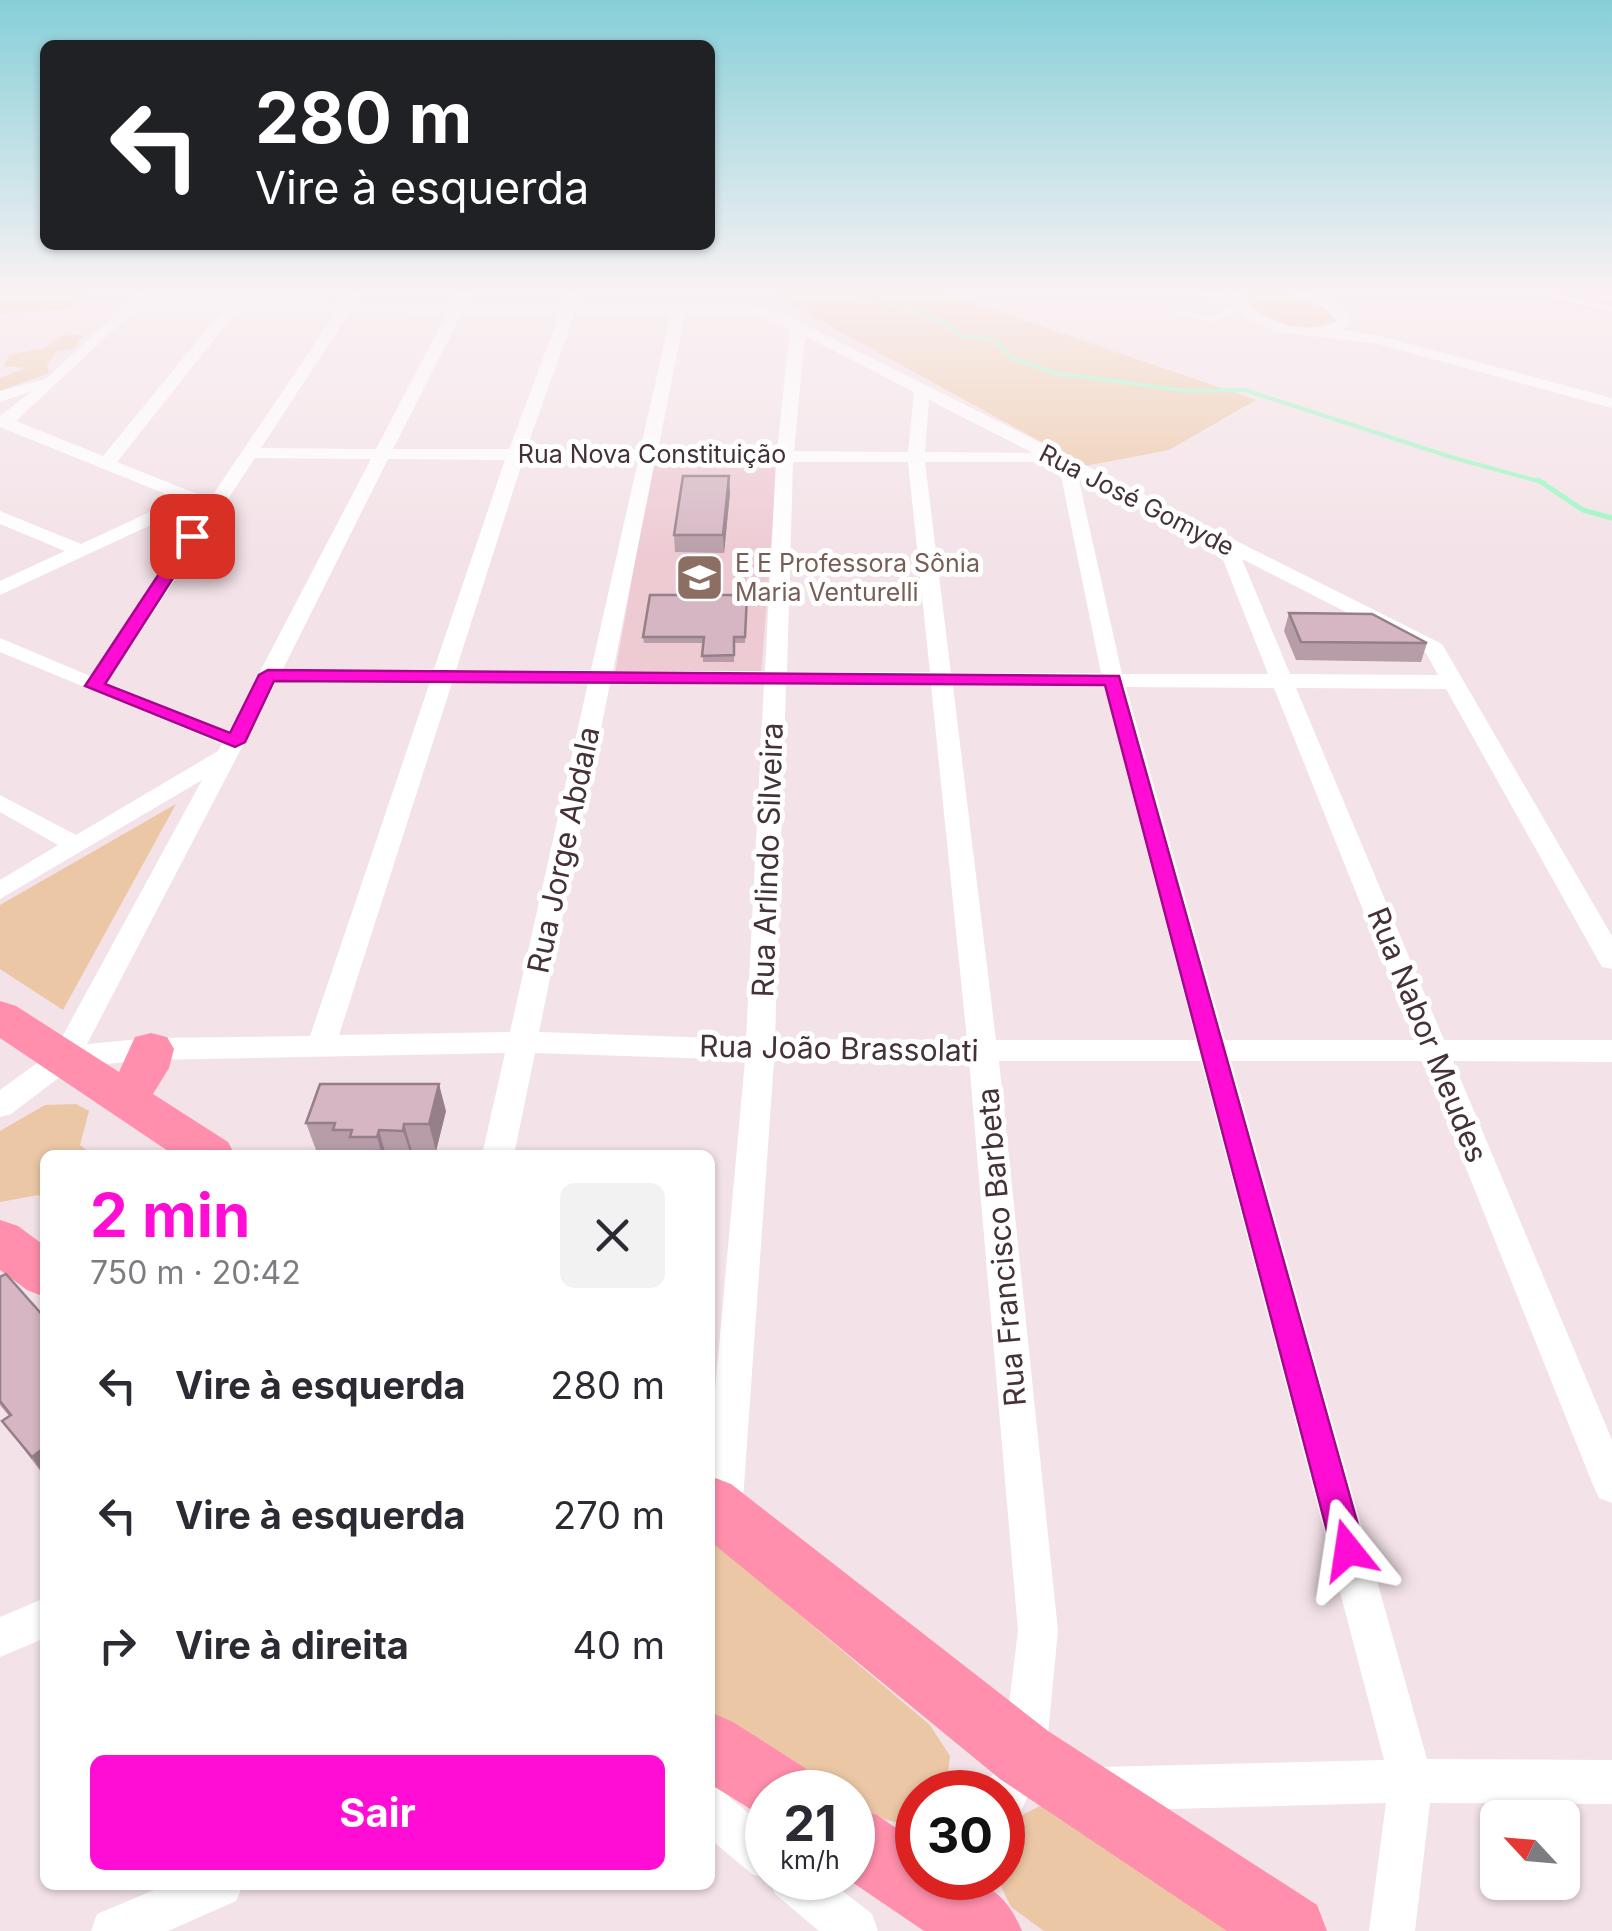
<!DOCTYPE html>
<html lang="pt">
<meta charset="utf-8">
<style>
:root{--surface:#fff;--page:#f2f2f3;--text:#2b2b33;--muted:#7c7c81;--accent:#ff0dd4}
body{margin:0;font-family:Inter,sans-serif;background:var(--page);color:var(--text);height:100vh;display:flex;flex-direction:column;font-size:38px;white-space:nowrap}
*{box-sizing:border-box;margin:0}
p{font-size:32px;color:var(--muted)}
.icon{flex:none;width:55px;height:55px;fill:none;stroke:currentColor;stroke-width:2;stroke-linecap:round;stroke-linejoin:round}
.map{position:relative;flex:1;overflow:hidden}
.sheet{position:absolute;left:40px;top:1150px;width:675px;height:740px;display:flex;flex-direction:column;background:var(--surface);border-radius:15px;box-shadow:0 2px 8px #0004}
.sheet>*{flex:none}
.top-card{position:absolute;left:40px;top:40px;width:675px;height:210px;border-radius:15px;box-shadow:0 2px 8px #0004;background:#202124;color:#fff;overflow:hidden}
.needle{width:65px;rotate:296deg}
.controls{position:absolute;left:1480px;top:1800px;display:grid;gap:20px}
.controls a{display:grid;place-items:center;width:100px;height:100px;border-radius:15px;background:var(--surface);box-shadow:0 2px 8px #0004;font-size:50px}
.speed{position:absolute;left:745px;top:1770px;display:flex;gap:20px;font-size:50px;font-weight:700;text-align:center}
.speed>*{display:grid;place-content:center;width:130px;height:130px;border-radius:50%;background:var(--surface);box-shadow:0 2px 8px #0004;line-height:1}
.speed small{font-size:25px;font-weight:400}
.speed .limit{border:15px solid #d22;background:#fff;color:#111}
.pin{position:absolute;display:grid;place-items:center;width:85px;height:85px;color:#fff;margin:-42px;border-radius:20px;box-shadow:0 5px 15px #0006}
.me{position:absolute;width:110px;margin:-55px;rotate:345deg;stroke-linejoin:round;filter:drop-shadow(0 0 8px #0008)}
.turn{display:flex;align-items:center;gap:35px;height:210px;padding:0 50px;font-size:45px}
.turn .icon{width:130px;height:130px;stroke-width:2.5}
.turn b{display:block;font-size:70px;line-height:85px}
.round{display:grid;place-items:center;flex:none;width:105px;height:105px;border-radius:15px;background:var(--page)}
.overview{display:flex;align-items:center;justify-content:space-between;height:170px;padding:0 50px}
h1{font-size:60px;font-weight:700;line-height:75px;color:var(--accent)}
.button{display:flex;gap:20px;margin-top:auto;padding:20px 50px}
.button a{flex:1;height:115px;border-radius:15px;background:var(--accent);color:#fff;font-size:40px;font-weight:700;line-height:115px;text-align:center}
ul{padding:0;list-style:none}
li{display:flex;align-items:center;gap:30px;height:130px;padding:0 50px}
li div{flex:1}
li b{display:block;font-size:38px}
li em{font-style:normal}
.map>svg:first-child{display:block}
.commercial{fill:#f8cadc}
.education{fill:#eecad3;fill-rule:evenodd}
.green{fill:#ecc7a5}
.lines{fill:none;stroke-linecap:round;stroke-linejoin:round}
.stream-far1{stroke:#96f8c1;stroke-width:4}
.stream{stroke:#96f8c1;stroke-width:5}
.service{fill:#fff;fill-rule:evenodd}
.minor{fill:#fff;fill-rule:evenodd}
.primary{fill:#ff8fac;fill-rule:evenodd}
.wall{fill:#b79da7}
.shaded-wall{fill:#957f88}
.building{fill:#d5b6c2;stroke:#957f88;stroke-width:2.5}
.route{fill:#ff0dd4;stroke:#a6088a;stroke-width:2.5}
.labels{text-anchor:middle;stroke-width:10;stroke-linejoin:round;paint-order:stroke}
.far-street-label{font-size:25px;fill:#453239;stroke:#fff}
.far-education-label{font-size:25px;fill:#785e54;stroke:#fff;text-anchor:start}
.street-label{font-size:30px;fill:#453239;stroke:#fff}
</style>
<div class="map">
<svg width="1612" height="1931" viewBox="0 0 1612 1931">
<rect width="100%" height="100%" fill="#f3e2e7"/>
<path class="commercial" d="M1498 290H1612V315Z"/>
<path class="education" d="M654 456 778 457 761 675 615 674ZM747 601 744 643H644Z"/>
<path class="green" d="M0 290H94L71 309 0 314Z
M765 290H936L1256 400 1169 450 1085 466Z
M1251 290C1286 290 1315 296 1341 321 1307 339 1265 324 1240 296Z
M83 335 75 348 55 352 47 366 49 373 0 391V378L26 368 4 366 9 355 45 348 60 336Z
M176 804 63 1010 0 969V905Z
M76 1104 89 1111 80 1145 93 1155H45V1200L38 1195 0 1202V1131L45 1105Z
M710 1539 930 1725 950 1756 946 1792H918L917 1818C893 1830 874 1814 853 1801L852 1792H839L777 1752 710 1717Z
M1040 1806 1058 1810 1239 1931H1044L1011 1907 997 1878H1002L1003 1825Z"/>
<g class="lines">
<path class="stream-far1" d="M847 290 946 323 962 336 995 340 1012 358 1055 373 1188 391 1245 390 1454 458 1545 483"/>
<path class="stream" d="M1538 480 1583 510 1612 518"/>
<path class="service" d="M1519 290H1531L1612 307V311Z
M1237 304 1244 306 1212 322 1169 311 1173 309 1211 318Z"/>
<path class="minor" d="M351 290H365L356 304H452L459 290H473L466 304 563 305 569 290H583L578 305 753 306 778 311 1442 644 1612 936V969L1602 967 1598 960 1446 689 1296 688 1444 1040H1612V1062L1453 1061 1612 1440V1503L1599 1498 1593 1485 1423 1061H1231L1427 1759 1612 1760V1804L1430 1803 1415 1931H1369L1386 1803 1099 1811 1083 1805 1077 1789 1083 1773 1099 1767 1384 1760 1201 1061H999L1058 1631 1046 1755 1018 1818 1002 1824V1792H984L1003 1752 1018 1631 969 1061H774L742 1514 737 1527 723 1532 710 1527V1445L745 1060 535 1053 514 1155H482L505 1053 151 1060 73 1067 11 1114 0 1117V1090L55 1050 202 780 0 899V880L58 845 0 812V795L76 835 218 751 222 744 0 652V638L90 676 203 509 194 505 0 595V581L65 551 0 524V511L81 544 178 499 0 427V416L32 391 0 402V391L46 379 138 292 150 295 143 303H228L237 297 242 298 243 303 342 304ZM134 311 221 312 103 456 16 421ZM236 312H336L210 499 117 462ZM350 312 447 313 376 449 261 448ZM462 313H560L509 449H393ZM575 313 671 314 640 450H526ZM685 314H753L790 329 777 451 658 450ZM805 336 914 392 908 452 794 451ZM929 400 1033 453 925 452ZM255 458 371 459 229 731 107 683ZM388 459 505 460 434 669H283ZM523 460 638 461 591 670H456ZM655 461 776 462 765 671H613ZM793 462H908L930 672H787ZM925 462H1052L1059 466 1101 673H951ZM1078 476 1218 547 1268 674H1122ZM1242 559 1426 653 1438 675 1290 674ZM276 682H430L310 1036 151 1038 87 1044ZM452 683H588L510 1032 339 1035ZM610 684H764L746 1039 539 1032ZM786 685H931L967 1040 775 1039ZM953 686H1104L1196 1040H996ZM1126 687 1274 688 1415 1040H1225Z
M1187 290H1209L1231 295 1236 290H1251L1244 298C1264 324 1308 336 1337 321L1323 307 1280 290C1307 289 1330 298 1351 315V324L1342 330 1384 337 1612 398V408L1378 344 1280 332 1250 320 1234 305Z
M45 1598V1638L0 1657V1617Z
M710 1781 726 1787 730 1798 768 1829V1878H826L872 1914 878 1931H819L775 1894 769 1880 752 1874 710 1839Z
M166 1885H243L236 1901 168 1931H91L97 1914Z"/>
<path class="primary" d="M0 1001 16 1006 119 1072 135 1037 151 1033 167 1037 174 1049 169 1068 153 1094 228 1142 235 1155H174L0 1038Z
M0 1220 18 1226 45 1246V1297L27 1290 0 1270Z
M710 1476 731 1484 1048 1731 1317 1905 1327 1931H1227L1000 1779 710 1541Z
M710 1712 733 1722 805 1768 815 1792H768V1820L710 1784Z
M852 1806 877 1815 918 1843V1878C969 1878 1000 1878 1022 1931H924L846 1878H852Z"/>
</g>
<path class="wall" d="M730 493 724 553 675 552 674 535Z
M747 595 745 643H734V662H703V643H644L643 637Z
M1289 613 1427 643 1421 662 1296 660 1284 631Z
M446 1111 436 1151H412L411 1155H342L340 1150H316L306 1123Z
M0 1277 45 1318V1477L2 1421 9 1416 0 1405Z"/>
<path class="shaded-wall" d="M729 476 730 493 724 553 723 535Z
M439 1084 446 1111 436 1151 429 1124Z
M404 1124 412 1151 411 1155 403 1131Z
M379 1130 386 1155H382L377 1137Z
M45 1447V1476L32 1457Z"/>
<path class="building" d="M683 476H729L723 535H674Z
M650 595H747L745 637H734V655L702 656 704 637H643Z
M1289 613 1372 614 1427 643 1301 642Z
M320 1084H439L429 1124H404L403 1131 379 1130 377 1137H350L352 1130H333L335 1123H306Z
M6 1274 45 1318V1447L32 1457 2 1421 11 1415 0 1401V1277Z"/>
<linearGradient id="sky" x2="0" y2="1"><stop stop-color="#87cfd8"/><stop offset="0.52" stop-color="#faf2f4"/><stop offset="1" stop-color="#faf2f4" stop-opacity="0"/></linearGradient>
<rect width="1612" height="560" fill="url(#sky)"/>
<path class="route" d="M192 532 200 536 105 684 230 733 259 675 268 670 1119 676 1365 1550 1360 1561 1348 1566 1337 1561 1332 1550 1105 685 274 681 245 742 235 747 85 686 184 536Z"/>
<defs>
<symbol id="school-square" viewBox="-11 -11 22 22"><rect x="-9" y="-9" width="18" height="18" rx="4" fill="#8d6e63" stroke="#fff"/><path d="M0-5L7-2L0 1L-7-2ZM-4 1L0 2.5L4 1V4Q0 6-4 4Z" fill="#fff"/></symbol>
</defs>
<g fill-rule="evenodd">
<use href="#school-square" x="672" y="550" width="55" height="55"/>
</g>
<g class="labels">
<g class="far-street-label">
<text x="652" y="463">Rua Nova Constituição</text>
<text transform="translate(1137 500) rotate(27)" y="9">Rua José Gomyde</text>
</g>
<g class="far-education-label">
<text x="735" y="572">E E Professora Sônia<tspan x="735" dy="29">Maria Venturelli</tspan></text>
</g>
<g class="street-label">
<text transform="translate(564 850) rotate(-78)" y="10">Rua Jorge Abdala</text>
<text transform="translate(768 860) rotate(-88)" y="10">Rua Arlindo Silveira</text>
<text transform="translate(1427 1035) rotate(68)" y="10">Rua Nabor Meudes</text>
<text transform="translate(839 1049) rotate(1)" y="10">Rua João Brassolati</text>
<text transform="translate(1002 1247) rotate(-95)" y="10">Rua Francisco Barbeta</text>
</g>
</g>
</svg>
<div class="controls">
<a><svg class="needle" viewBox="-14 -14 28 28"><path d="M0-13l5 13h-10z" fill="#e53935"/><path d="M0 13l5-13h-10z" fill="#7c7c81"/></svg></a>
</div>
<div class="speed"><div>21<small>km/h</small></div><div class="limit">30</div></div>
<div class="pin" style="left:192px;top:536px;background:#d93025"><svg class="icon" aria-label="arrive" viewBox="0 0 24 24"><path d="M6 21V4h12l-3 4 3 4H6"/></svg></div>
<svg class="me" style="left:1348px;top:1550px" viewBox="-20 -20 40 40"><path d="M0-17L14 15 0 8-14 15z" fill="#ff0dd4" stroke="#fff" stroke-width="4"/></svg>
<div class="top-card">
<div class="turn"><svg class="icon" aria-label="left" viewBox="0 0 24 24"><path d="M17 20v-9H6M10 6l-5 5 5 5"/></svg><div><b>280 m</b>Vire à esquerda</div></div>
</div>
<section class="sheet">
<div class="overview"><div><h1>2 min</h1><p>750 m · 20:42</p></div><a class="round"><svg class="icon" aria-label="close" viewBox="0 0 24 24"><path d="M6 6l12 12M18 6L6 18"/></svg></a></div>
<ul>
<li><svg class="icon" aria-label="left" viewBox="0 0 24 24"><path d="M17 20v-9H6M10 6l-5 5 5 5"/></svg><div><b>Vire à esquerda</b></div><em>280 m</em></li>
<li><svg class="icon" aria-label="left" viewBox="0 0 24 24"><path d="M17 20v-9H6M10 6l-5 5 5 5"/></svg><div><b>Vire à esquerda</b></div><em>270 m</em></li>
<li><svg class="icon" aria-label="right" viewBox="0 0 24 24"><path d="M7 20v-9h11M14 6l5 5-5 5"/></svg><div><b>Vire à direita</b></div><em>40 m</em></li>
</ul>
<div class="button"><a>Sair</a></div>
</section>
</div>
